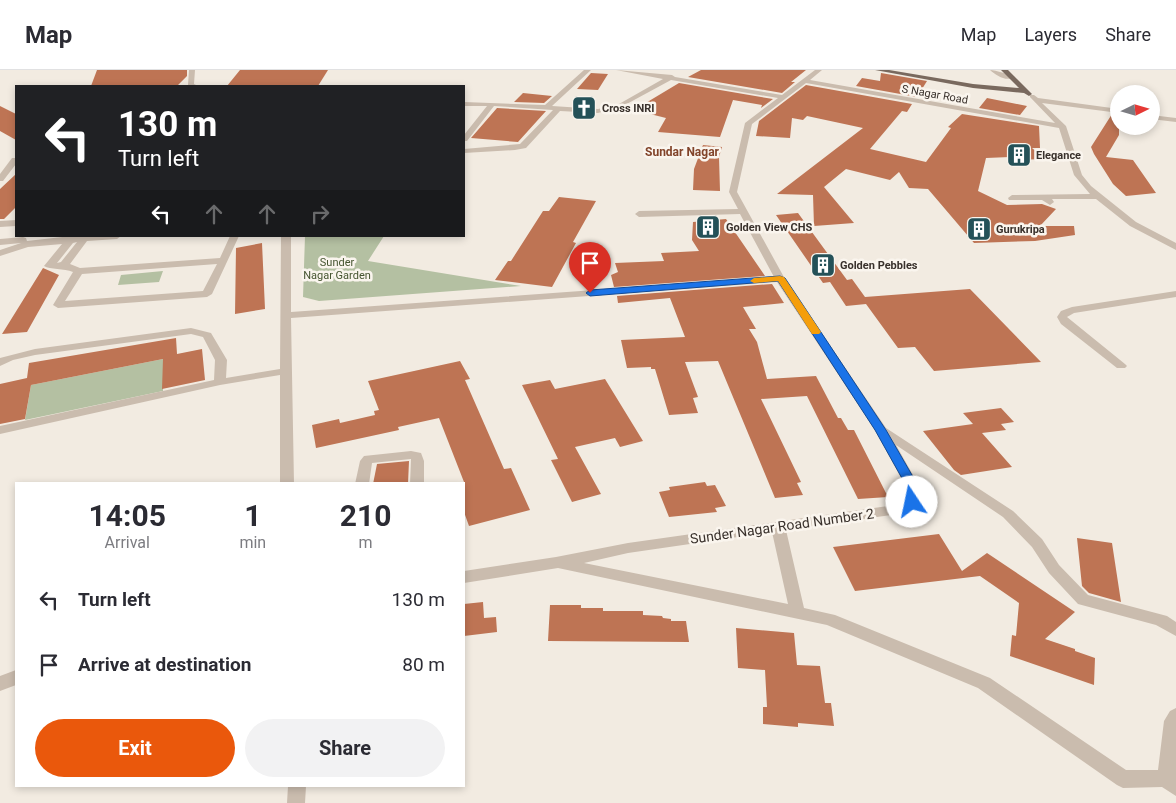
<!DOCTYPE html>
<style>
:root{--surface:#fff;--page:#f2f2f3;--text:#2b2b33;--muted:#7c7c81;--line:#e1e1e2;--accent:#ea580c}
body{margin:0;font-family:Roboto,sans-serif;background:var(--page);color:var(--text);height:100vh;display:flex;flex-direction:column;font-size:19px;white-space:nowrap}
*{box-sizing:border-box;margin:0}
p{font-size:16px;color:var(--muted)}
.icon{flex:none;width:28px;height:28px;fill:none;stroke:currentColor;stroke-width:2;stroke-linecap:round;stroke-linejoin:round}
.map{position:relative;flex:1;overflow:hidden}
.sheet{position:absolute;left:15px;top:412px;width:450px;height:305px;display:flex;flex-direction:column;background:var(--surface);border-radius:0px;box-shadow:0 2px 8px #0003}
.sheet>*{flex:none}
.banner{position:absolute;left:15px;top:15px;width:450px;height:152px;border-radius:0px;box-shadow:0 2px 8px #0003;background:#202124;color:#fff;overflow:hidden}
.needle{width:32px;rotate:85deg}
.tools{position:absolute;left:1110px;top:15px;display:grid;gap:10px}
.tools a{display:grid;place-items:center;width:50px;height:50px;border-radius:50%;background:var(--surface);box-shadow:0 2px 8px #0003;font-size:25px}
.pin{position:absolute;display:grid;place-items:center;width:42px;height:42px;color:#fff;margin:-51px -21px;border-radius:50% 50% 50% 0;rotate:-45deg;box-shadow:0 0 5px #0007}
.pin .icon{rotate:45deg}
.me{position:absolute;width:55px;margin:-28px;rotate:349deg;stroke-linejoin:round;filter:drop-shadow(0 0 4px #0008)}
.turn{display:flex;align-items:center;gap:18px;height:105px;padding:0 20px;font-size:22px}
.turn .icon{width:65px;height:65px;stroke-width:2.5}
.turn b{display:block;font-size:35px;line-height:42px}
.lanes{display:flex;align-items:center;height:48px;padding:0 20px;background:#0003;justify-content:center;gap:25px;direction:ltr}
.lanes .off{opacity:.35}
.eta{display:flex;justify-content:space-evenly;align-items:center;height:85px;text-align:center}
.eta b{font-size:30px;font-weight:700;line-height:35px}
.button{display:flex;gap:10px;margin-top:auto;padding:10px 20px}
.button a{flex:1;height:58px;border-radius:30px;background:var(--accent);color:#fff;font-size:20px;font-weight:700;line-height:58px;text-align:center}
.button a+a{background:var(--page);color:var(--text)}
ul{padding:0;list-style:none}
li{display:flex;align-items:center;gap:15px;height:65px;padding:0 20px}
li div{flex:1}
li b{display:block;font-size:19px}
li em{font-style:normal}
header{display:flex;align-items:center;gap:30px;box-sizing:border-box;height:70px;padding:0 25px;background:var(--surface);border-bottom:1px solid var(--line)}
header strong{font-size:24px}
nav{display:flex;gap:28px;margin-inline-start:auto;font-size:18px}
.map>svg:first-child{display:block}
.green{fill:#b4c0a2}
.building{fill:#be7454}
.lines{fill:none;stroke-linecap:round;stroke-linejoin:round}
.minor{fill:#cabcae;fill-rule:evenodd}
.major{fill:#79695e;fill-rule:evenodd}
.route{fill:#1a73e8;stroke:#114b97}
.slow{fill:#f59e0b}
.labels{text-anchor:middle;stroke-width:5;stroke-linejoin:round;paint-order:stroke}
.far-street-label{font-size:11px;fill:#39312c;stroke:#faf5ee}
.far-poi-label{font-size:11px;font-weight:bold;fill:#39312c;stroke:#faf5ee;text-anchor:start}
.far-park-label{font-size:11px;fill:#465531;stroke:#faf5ee}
.far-neighbourhood-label{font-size:12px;font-weight:bold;fill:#82442a;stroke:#faf5ee}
.street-label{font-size:14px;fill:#39312c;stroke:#faf5ee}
</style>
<header>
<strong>Map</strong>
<nav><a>Map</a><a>Layers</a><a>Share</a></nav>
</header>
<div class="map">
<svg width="1176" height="733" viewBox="0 0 1176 733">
<rect width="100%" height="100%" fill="#f2ebe1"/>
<path class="green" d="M305 166H384L368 191 521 216 319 231 303 227Z
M163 201 159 212 118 215 121 205Z
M163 289V321L25 350 31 315Z"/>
<path class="building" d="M97 0H187V6L177 16H91Z
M240 0H328L318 16H227Z
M701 0H806L791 12H795L782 23 688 7Z
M591 3 608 4 598 20 577 19Z
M881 3 927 11 917 27 856 16 862 8 880 11Z
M679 13 773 29 761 38 762 35 733 30 720 67 658 62 666 48 634 40Z
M806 15 912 34 907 42 902 41 870 79 926 92 951 58 948 57 962 44 1039 56 1040 78H1032L1045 89 1014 90 1010 87 986 88 978 121 1007 135 1042 134 1056 139 1040 156H1074L1075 165 1035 171 974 173 928 119 909 118 899 102 890 110 846 99 824 117 854 153 814 156 813 125 777 124 863 58 807 46 803 50 792 48 790 68 756 66 759 51Z
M523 23 552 26 544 33 514 32Z
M987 28 1027 36 1020 45 979 38Z
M0 36 16 44V70L0 61Z
M497 38 546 41 518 72 471 68Z
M1112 44 1119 45V65L1106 87 1133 90 1156 123 1126 126 1113 114 1094 84 1091 77Z
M703 75 722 77 719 87 720 121 693 120 694 99Z
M16 104V137L4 149H0V119Z
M559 127 596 131 573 172 576 173 552 217 495 210 508 191H511L543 141H549Z
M798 143 847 210 852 209 865 227 970 219 1041 292 934 301 915 277 898 278 866 234 846 236 830 212 823 213 776 145Z
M726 149 765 206 614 217 611 205 618 202 615 193 664 191 661 183 699 181 692 170 693 152Z
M262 173 265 239 235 244 236 178Z
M43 198 59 205 27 262 2 264Z
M772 214 784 233 743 237 756 259H749L757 272 767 309 816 306 838 348H841L848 360H854L888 427 858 429 807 326 761 329 801 412 797 413 803 425 775 428 718 291 685 292 698 327 693 328 698 343 669 345 655 299H651V297L627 298 621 270 685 267 670 228 618 233 617 226Z
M176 268 177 284 202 279 205 310 162 319 163 289 31 315 25 349 0 354V314L27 308 29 293Z
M460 291 470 309 465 310 504 399 511 398 530 440 469 456 464 442V412L439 348 398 357 399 360 316 378 312 355 339 349 340 353 375 345 374 341 379 340 368 311Z
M605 309 643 371 620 377 615 368 575 377 601 424 572 432 551 390 558 389 522 315 550 310 555 319Z
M1001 338 1014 352 1001 354 1006 360 982 363 1012 397 961 405 954 400 923 361 973 354 963 343Z
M409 391 408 414H373L377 394Z
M705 412 707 416 715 415 726 436 715 438 717 442 669 447 659 422 670 420 669 417Z
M939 464 962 501 987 483 1075 542 1045 569 1075 579V581L1095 588 1094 615 1010 586 1012 565 1016 566 1019 533 980 506 855 521 833 477Z
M1077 468 1112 473 1121 532 1089 523 1082 516Z
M483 532 484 548 496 547 497 562 464 566V534Z
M550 535H581V538H603V541H643V545L662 546 663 548 671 549V551H686L689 572 548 571Z
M736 558 794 563 797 595 820 596 825 633H831L834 656 798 653V657L763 654V637H767L765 600 738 598Z"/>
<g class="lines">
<path class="minor" d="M189 0H195L194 14 198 16 188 15Z
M584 0H591L552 36 598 39 619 34 663 9 616 0 672 5 675 7 782 25 815 0H822L810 10 1055 53 1030 27V25H1034L1038 28 1119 39V43L1042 33 1066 56 1082 105 1091 116 1136 152 1176 173V180L1130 156 1096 129H1052L1054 132 1050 135 1042 130H1009L1008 128 1012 125 1090 124 1074 105 1059 58 806 13 752 54 737 122 785 209 886 358 1013 441 1042 469 1059 495 1088 525 1167 546 1176 552V566L1156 555 1078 534 1049 503 1032 477 1003 447 896 375 921 419 917 435 898 444 786 460 804 538 835 545 990 608 1126 700H1158L1164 651 1170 641 1176 638V726L1162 717 1123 718 1117 715 978 618 827 555 558 498 464 513V501L556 487 628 473 895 435 906 429 907 419 875 360 777 212 291 248 294 414H280V305L220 315 0 364V356L214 310 215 290 203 267 191 264 35 285 13 290 0 296V288L35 279 191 258 211 263 227 290 226 308 280 299 281 166H291V242L774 207 740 144 639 147 635 144 639 141 738 139 729 122 745 53 778 28 671 10 623 36 598 43 560 41 526 78 515 80 464 83V79L520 74 553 40 494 36 467 71H464V65L487 36H464V32L545 35ZM772 462 788 534 584 493 628 483Z
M990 0C995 0 1011 5 1015 7 1006 12 997 6 990 0Z
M1151 45 1176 48V52L1151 49Z
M12 88H16V94L3 111H0V104Z
M16 150V156L0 157V151Z
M71 166H121L117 169 87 171 70 194 80 198 220 188 230 166H239L212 224 207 227 58 238 53 235 73 202C64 198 50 200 44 196L62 174 28 177 0 186V180L21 173 0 175V169L23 167 26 168 27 171ZM77 172 61 192 57 193 73 173ZM217 194 203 221 65 231 82 204Z
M1176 221V227L1074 243 1067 247 1125 294 1127 296 1125 298H1117L1061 254 1057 247 1061 241 1072 237Z
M411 381 421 383 424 391V414H410L411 389 372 393 369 414H355L360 391 364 386Z
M16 600V615L0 621V606Z
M288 716H306L305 733H287Z"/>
<path class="major" d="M875 0H889L973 14 1019 18 1001 0H1008L1032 24 1029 26 1024 23 973 18Z"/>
</g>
<path class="route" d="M780 206 785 208 886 360 920 419 917 435H908L906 432 908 419 875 360 778 211 590 226 586 223 590 220Z"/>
<path class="slow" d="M780 206 784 207 821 262 819 264H812L778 211 754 213 750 211 754 208Z"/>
<defs>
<symbol id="church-square" viewBox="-11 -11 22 22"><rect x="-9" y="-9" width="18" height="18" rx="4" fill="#245158" stroke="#faf5ee"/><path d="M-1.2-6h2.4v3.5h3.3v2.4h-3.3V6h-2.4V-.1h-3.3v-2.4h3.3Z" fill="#fff"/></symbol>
<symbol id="building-square" viewBox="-11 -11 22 22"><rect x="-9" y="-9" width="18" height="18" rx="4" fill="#245158" stroke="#faf5ee"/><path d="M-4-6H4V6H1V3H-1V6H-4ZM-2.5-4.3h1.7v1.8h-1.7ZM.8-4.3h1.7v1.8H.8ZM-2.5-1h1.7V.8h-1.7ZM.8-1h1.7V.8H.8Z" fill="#fff"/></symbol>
</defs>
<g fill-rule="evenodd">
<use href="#church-square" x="570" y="24" width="28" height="28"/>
<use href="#building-square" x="1005" y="71" width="28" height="28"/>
<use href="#building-square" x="694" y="143" width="28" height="28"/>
<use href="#building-square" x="965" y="145" width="28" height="28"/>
<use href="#building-square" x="809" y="181" width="28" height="28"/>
</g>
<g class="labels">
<g class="far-street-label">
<text transform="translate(935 24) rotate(10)" y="4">S Nagar Road</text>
</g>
<g class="far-poi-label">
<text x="602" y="42">Cross INRI</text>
<text x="1036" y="89">Elegance</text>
<text x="726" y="161">Golden View CHS</text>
<text x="996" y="163">Gurukripa</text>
<text x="840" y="199">Golden Pebbles</text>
</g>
<g class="far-park-label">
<text x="337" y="196">Sunder<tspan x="337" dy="13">Nagar Garden</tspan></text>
</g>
<g class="far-neighbourhood-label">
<text x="682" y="86">Sundar Nagar</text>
</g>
<g class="street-label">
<text transform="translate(782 456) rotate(-8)" y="5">Sunder Nagar Road Number 2</text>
</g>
</g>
</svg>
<div class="tools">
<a><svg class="needle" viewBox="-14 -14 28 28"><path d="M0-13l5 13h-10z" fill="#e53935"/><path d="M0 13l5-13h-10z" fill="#7c7c81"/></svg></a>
</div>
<div class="pin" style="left:590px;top:223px;background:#d93025"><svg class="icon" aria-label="arrive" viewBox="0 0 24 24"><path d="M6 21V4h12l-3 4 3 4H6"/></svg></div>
<svg class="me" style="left:912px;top:432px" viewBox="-20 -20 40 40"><circle r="19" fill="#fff"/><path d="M0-13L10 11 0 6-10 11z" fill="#1a73e8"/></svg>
<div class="banner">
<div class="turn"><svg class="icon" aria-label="left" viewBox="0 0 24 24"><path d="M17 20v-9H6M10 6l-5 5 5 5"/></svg><div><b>130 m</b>Turn left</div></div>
<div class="lanes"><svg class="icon" aria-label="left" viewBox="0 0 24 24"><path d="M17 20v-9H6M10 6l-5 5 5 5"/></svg><svg class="icon off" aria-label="ahead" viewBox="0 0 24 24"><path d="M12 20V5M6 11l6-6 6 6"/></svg><svg class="icon off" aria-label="ahead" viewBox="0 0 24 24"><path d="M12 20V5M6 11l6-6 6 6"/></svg><svg class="icon off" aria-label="right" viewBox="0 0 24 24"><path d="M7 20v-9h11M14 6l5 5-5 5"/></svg></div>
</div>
<section class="sheet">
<div class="eta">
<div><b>14:05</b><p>Arrival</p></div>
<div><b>1</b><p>min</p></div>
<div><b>210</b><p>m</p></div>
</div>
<ul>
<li><svg class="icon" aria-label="left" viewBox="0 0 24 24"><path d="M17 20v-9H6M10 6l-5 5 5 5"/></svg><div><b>Turn left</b></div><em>130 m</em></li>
<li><svg class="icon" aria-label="arrive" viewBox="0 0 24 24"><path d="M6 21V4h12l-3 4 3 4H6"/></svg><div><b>Arrive at destination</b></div><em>80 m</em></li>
</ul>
<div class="button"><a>Exit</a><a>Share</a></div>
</section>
</div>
